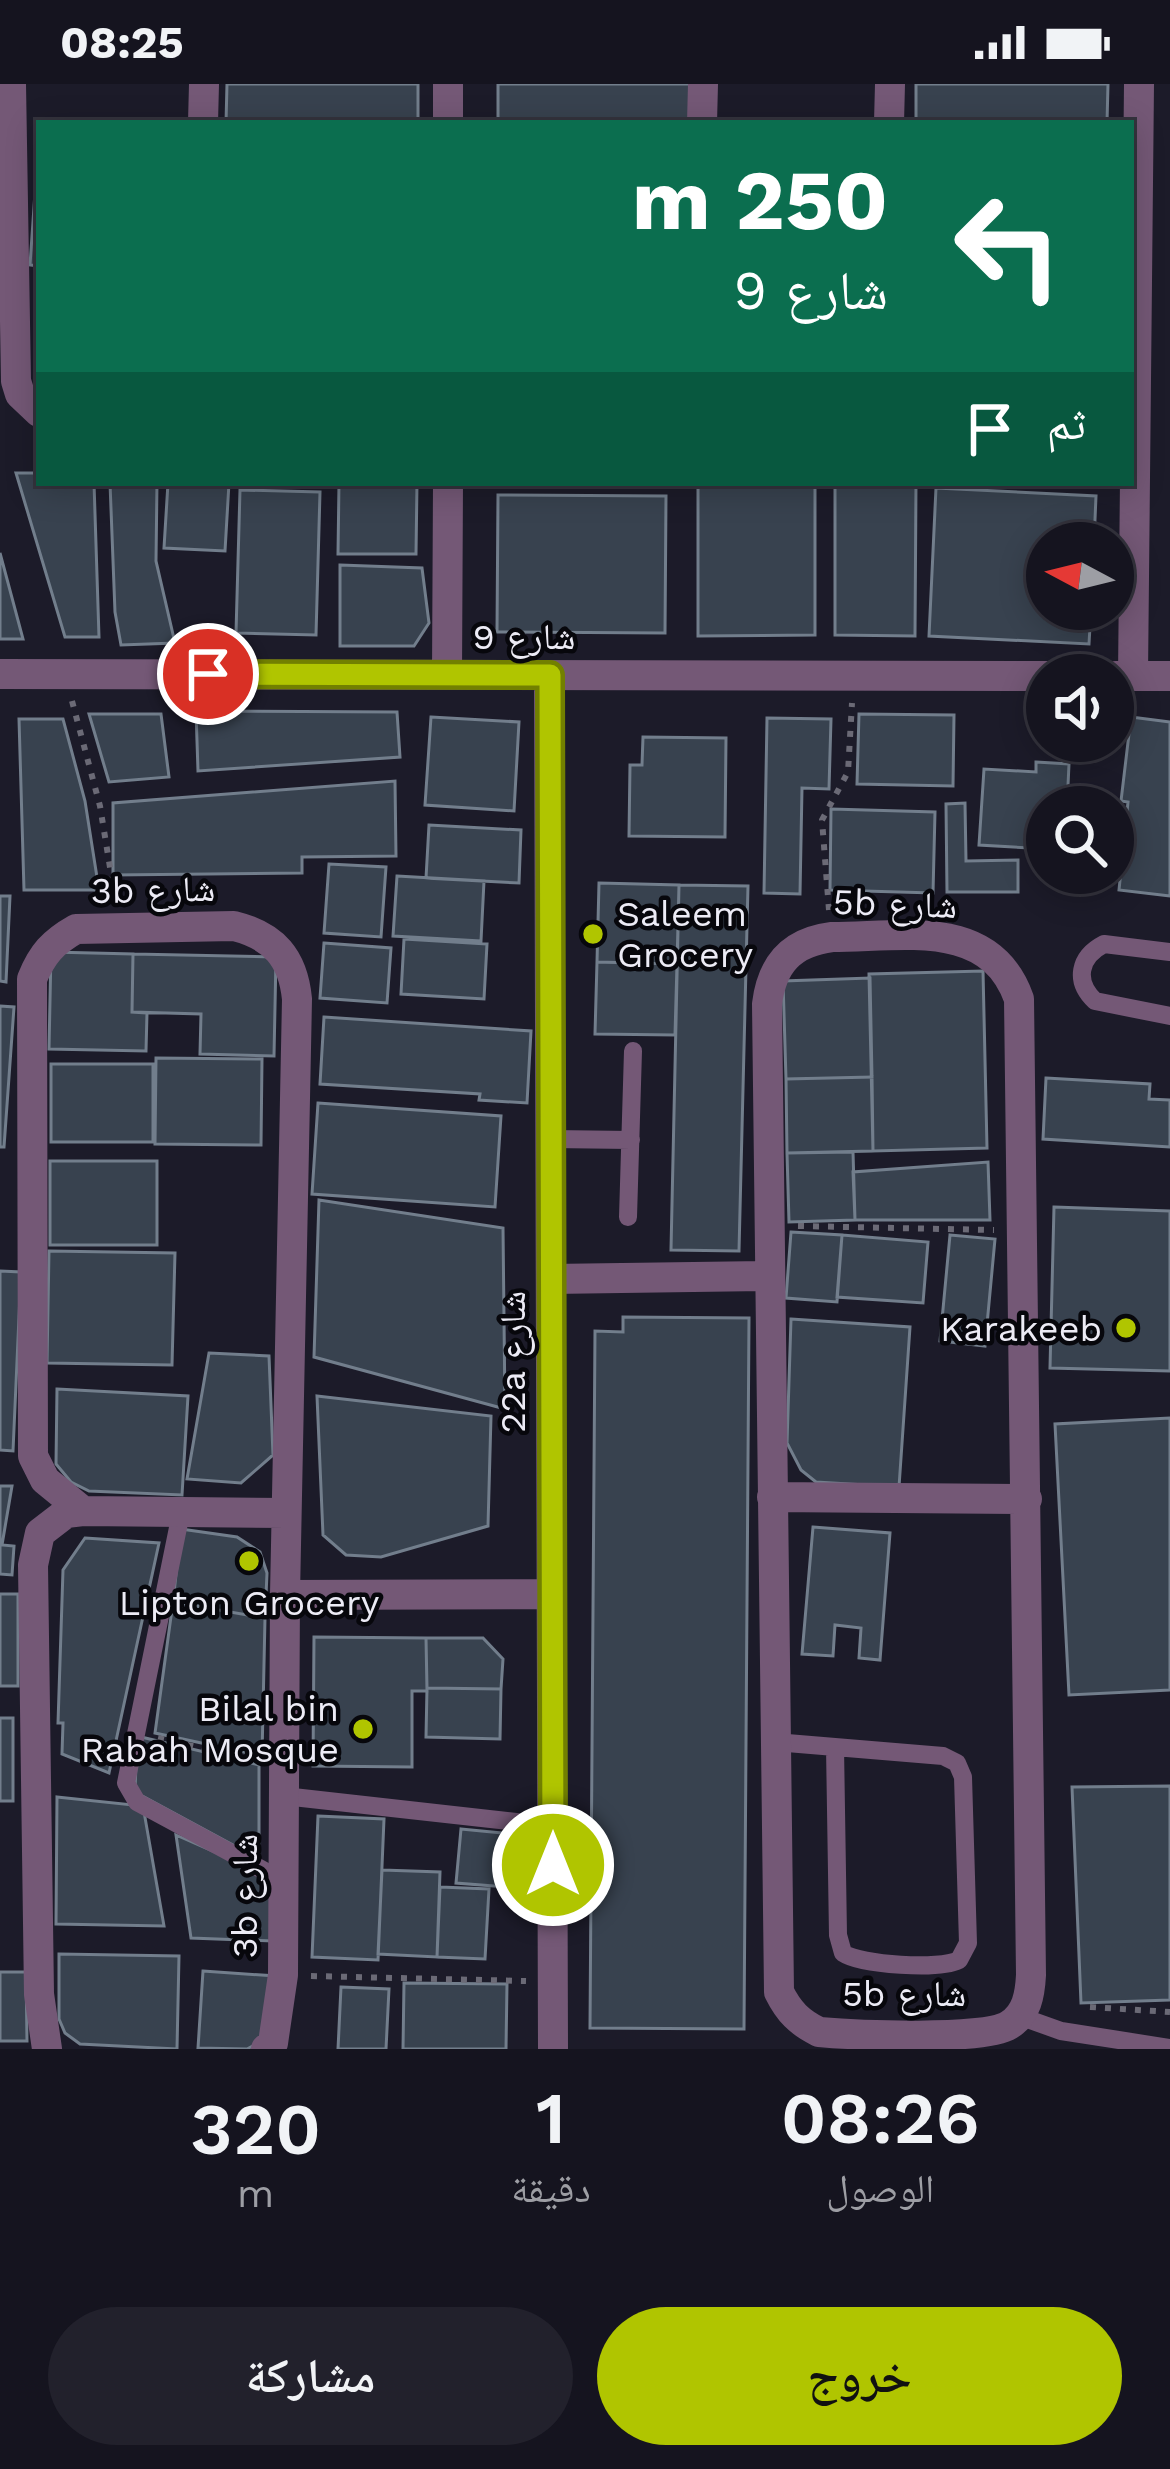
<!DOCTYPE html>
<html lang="ar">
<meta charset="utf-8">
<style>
:root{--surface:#15141f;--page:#22212c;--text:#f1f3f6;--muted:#9d9ea4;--line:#34333d;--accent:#b0c500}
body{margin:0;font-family:"Work Sans","Noto Naskh Arabic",sans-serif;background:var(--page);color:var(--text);direction:rtl;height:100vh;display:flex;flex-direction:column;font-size:45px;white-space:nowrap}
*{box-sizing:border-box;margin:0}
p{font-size:39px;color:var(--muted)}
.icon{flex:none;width:66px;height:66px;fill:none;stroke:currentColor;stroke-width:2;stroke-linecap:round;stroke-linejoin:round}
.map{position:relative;height:1965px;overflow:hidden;direction:ltr}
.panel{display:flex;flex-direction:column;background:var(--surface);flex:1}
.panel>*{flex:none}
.guide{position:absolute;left:36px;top:36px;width:1098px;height:366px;border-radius:0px;box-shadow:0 6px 30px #0003,0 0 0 3px var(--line);direction:rtl;background:#0b6e4f;color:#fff;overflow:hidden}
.needle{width:78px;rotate:277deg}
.buttons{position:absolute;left:1026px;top:438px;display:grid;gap:24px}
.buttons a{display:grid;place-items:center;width:108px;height:108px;border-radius:50%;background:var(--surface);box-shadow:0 6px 30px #0003,0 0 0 3px var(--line);font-size:60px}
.pin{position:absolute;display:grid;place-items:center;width:102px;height:102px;color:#fff;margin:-51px;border:6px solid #fff;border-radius:50%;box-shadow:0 3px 12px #0007}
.me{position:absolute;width:132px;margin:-66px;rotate:0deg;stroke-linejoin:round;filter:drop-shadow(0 0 9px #0008)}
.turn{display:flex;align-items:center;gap:42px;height:252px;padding:0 48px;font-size:54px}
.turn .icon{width:156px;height:156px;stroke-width:2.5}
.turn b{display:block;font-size:84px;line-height:102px}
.then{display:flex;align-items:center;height:114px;padding:0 48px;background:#0003;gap:24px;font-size:45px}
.eta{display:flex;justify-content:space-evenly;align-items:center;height:204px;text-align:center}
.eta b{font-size:72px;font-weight:600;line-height:84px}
.button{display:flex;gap:24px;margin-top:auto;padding:24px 48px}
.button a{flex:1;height:138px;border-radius:72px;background:var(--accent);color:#111;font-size:48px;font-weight:600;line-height:138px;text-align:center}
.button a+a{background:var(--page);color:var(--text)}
.status{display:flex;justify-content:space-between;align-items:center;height:84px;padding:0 60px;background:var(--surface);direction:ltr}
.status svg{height:33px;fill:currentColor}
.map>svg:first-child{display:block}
.building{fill:#38424f;stroke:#727e8c;stroke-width:3}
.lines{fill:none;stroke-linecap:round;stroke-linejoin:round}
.path{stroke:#6b6a76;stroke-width:6;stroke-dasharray:6 9;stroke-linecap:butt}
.lane{stroke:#745876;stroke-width:18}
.street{stroke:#745876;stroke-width:30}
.route-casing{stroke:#728000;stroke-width:30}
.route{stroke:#b0c500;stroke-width:21}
.poi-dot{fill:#b0c500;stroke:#07070c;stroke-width:4.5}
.labels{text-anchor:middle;stroke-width:9;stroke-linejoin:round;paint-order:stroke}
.street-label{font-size:36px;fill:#ecebf5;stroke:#07070c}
.poi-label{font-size:36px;fill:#ecebf5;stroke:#07070c;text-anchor:end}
</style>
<div class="status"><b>08:25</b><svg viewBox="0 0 49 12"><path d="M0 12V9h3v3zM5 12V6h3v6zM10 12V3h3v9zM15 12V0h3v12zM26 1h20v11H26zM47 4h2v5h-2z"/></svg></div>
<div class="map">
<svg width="1170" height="1965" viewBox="0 0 1170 1965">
<rect width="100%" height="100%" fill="#1c1b29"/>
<path class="building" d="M227 0H418V39H226Z
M498 0H691V39H498Z
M916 0H1108L1107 39H916Z
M36 94 39 95V182L30 181Z
M16 389H39V399H94L99 553H65Z
M110 399H157L156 477 175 559 121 561 115 528Z
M168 399H229L225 467 164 464Z
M339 399H417L416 470H338Z
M698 399H815V551L698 552Z
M835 399H916L915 552 835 551Z
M936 404 1096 412 1094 459H1047V525H1091L1089 560 929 552Z
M240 406 320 408 316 551 236 549Z
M498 411 666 412 665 549 497 548Z
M0 469 23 555H0Z
M340 481 422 484 429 539 414 562H340Z
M196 627 397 628 400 673 198 687Z
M89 630H161L169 693 109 698Z
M859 630 954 631 953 702 857 700Z
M431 633 519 638 514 727 425 721Z
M1131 633 1170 638V812L1119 806 1128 718 1121 717Z
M767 634 831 635 829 705 802 704 800 810 764 809Z
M19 635H63L85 717 99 806H24Z
M643 653 726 654 725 753 629 752 630 681H642Z
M1036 678 1069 680 1067 723H1047V765L979 761 984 685 1036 688Z
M395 697 396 772 302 773V789L113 791V719Z
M965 719 966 777 1018 776V808H947L946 720Z
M831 725 935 728 933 809 830 806Z
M429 741 521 746 519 799 426 794Z
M329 780 386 783 381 853 324 849Z
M397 792 484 797 481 857 393 852Z
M599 799 679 801 677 880 597 878Z
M679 801 748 802 739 1167 671 1166Z
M0 812H10L6 898 0 897Z
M404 855 487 860 484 915 401 910Z
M324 859 391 864 387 919 320 914Z
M51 868 133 870 132 928 147 929 146 967 49 965Z
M133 870 276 873 274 972 200 970 201 930 132 928Z
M597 878 677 880 675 951 595 950Z
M983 887 987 1064 873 1067 869 890Z
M870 894 872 993 786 995 783 897Z
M0 922 14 923 4 1063H0Z
M324 933 531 947 527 1019 479 1016 480 1010 320 1000Z
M156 974 262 975 261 1061 155 1060Z
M51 980H153V1058H51Z
M872 993 873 1067 787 1069 786 995Z
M1046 994 1150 1000 1149 1015 1170 1016V1063L1043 1055Z
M318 1019 501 1032 495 1123 312 1110Z
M853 1068 855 1136 789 1138 787 1069Z
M50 1077H157V1161H50Z
M988 1078 990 1136H855L853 1088Z
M319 1116 503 1144 505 1325 314 1273Z
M1054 1123 1170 1127V1287L1050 1284Z
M791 1148 842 1151 837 1218 786 1214Z
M842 1151 928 1158 923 1219 837 1213Z
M950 1151 995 1155 985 1262 940 1257Z
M49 1167 175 1169 172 1281 47 1279Z
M0 1187 21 1188 13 1367 0 1366Z
M623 1233 749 1234 744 1945 590 1944 595 1247 623 1248Z
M791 1235 910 1243 899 1403 816 1398 801 1386 787 1359Z
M209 1269 269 1272 273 1371 241 1399 187 1395Z
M57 1305 188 1312 182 1411 89 1407 71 1398 56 1380Z
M317 1312 491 1332 488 1442 381 1473 346 1471 323 1451Z
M1170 1334V1606L1069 1611 1055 1340Z
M0 1402H12L2 1461 14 1462 12 1491 0 1490Z
M813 1443 890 1449 880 1576 859 1574 861 1544 835 1541 833 1572 802 1570Z
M181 1445 237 1453 260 1468 267 1489 265 1534 173 1518Z
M85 1454 159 1459 109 1689 62 1670 63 1639H58L63 1486Z
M0 1510H18V1602H0Z
M173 1518 265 1534 262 1672 155 1649Z
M314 1553 426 1554 427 1607H412V1683L313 1682Z
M426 1554H483L503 1575 501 1605 427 1604Z
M427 1604 501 1605 500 1655 426 1653Z
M0 1634H13V1717H0Z
M137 1652 259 1681V1775L135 1708Z
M1170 1702V1916L1081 1919 1072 1703Z
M57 1713 143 1722 164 1842 56 1840Z
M318 1732 384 1735 378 1876 312 1873Z
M461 1745 523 1751 519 1804 456 1799Z
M176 1751 274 1794 272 1857 191 1854Z
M382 1786 440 1788 437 1873 378 1870Z
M440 1803 489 1805 485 1875 437 1873Z
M59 1870 179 1872 177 1965 80 1960 65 1949 59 1935Z
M203 1887 276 1892 264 1956 247 1965 198 1964Z
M0 1888H26L27 1957H0Z
M404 1899 507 1900 506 1965H403Z
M341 1903 389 1905 386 1965H338Z"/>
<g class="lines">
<path class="path" d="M72 617 100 722 115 814
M829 826 822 736 848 688 852 619
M798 1142 994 1146
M158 1654 256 1677
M311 1892 526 1897
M1090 1923 1170 1928"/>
<path class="lane" d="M1170 868 1104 860C1079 873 1074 897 1095 917L1170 932
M551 1055 631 1056
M628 1133 633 967
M181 1429 126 1699 137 1718 283 1797
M775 1658 943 1672 957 1679 963 1693 968 1859 959 1876C940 1886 861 1881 843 1869L838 1851 835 1663
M284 1712 553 1742
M1019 1932 1061 1947 1170 1964"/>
<path class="street" d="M11 0 16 297 20 310 39 328
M203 39 204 0
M448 39V0
M702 39 703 0
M889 39 890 0
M0 590 1047 592
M447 591 448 399
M549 591 553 1965
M1116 592H1170
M1133 592 1139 0
M832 853C903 853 990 833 1019 915L1031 1891C1030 1910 1027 1930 1009 1941 984 1957 854 1951 819 1948 799 1938 789 1928 779 1908L767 920C772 879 792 858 832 853Z
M551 1195 770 1192
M772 1413 1027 1415
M83 1427 45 1396 33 1372 32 895C42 870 53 858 76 845L234 842C274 852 293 874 297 915L285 1511 283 1891 273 1959 266 1965
M285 1511 552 1510
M47 1965 39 1910 33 1481 40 1449 66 1429 83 1427 286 1429"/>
</g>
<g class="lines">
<defs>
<path id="route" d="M208 590 550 591 553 1781"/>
</defs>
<use href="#route" class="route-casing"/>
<use href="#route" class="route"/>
</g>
<g class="poi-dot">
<circle cx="593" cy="850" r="12"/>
<circle cx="1126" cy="1244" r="12"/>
<circle cx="249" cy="1477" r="12"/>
<circle cx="363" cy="1645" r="12"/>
</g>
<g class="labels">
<g class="street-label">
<text x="524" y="565">شارع 9</text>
<text transform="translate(153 805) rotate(-1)" y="13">3b شارع</text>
<text transform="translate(895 819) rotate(2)" y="13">5b شارع</text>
<text transform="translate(512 1278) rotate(-90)" y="13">22a شارع</text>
<text transform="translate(244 1812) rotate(-90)" y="13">3b شارع</text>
<text x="904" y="1922">5b شارع</text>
</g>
<g class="poi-label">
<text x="617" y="842" text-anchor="start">Saleem<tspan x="617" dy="41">Grocery</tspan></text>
<text x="1102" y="1257">Karakeeb</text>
<text x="249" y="1531" text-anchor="middle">Lipton Grocery</text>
<text x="339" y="1637">Bilal bin<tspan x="339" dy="41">Rabah Mosque</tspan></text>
</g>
</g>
</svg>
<div class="buttons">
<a><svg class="needle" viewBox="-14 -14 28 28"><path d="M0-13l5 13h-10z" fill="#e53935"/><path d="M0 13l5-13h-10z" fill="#9d9ea4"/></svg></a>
<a><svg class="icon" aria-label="sound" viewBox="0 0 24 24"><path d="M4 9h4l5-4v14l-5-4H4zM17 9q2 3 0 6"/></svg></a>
<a><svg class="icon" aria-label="search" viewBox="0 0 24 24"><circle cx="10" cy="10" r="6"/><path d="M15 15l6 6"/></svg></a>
</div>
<div class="pin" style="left:208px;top:590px;background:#d93025"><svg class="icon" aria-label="arrive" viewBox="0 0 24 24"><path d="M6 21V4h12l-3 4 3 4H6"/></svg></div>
<svg class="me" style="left:553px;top:1781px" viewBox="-20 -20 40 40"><circle r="17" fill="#b0c500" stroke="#fff" stroke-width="3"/><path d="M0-11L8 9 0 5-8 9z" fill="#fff"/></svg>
<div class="guide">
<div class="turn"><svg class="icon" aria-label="left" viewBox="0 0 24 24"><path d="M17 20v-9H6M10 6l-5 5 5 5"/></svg><div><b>250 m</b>شارع 9</div></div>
<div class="then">ثم<svg class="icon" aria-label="arrive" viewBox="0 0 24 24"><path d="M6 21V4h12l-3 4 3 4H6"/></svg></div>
</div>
</div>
<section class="panel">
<div class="eta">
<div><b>08:26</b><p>الوصول</p></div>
<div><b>1</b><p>دقيقة</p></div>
<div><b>320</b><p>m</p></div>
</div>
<div class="button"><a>خروج</a><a>مشاركة</a></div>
</section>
